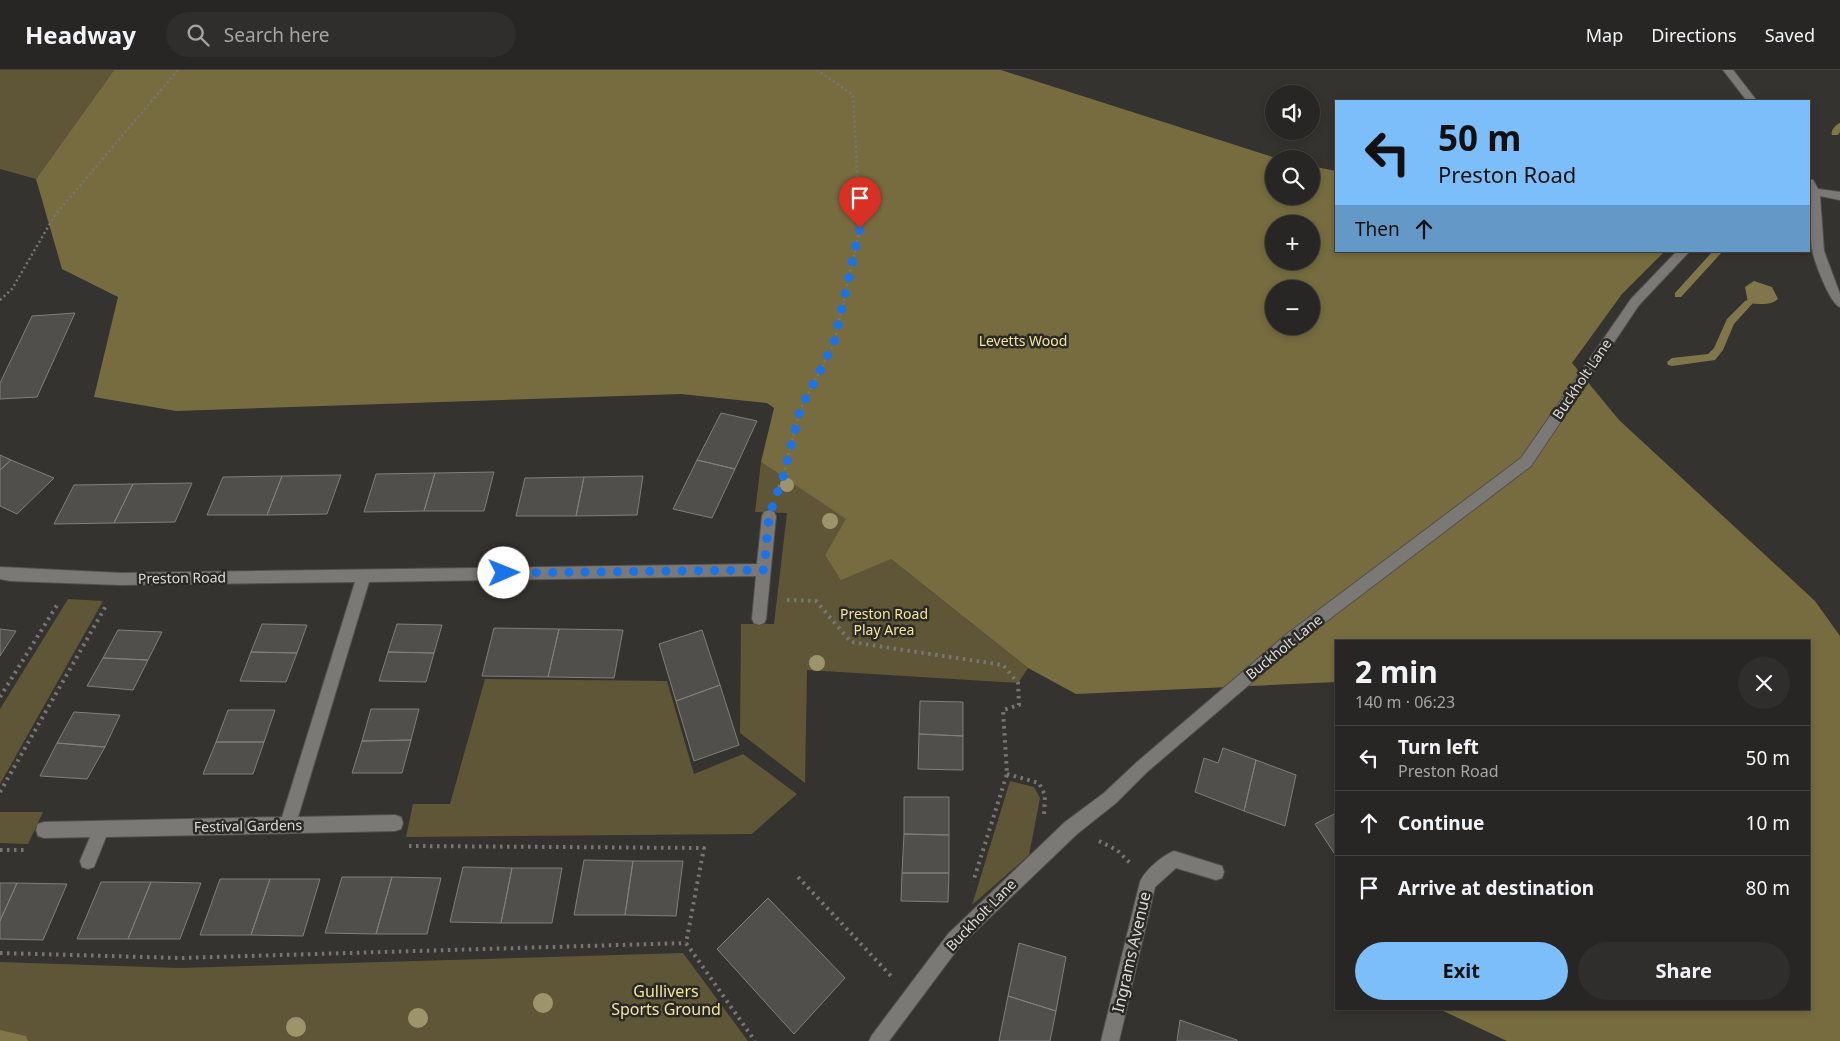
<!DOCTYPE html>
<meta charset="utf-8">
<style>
:root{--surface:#272624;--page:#2f2e2c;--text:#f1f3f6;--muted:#a4a5a6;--line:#434341;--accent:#7cbef9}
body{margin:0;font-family:"Noto Sans",sans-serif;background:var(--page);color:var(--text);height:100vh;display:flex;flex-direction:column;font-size:19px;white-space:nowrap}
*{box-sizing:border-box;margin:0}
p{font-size:16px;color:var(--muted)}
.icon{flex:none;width:28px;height:28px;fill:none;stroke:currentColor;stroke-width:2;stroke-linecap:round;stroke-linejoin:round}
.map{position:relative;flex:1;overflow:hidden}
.details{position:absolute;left:1335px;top:570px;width:475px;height:370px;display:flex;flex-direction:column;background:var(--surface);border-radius:0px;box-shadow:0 2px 8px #0003,0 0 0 1px var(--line)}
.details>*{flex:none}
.guide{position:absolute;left:1335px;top:30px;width:475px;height:152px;border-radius:0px;box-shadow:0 2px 8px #0003,0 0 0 1px var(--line);background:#7cbef9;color:#111;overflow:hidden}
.tools{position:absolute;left:1265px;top:15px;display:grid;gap:10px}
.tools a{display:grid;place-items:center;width:55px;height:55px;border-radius:50%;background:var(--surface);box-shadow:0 2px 8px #0003,0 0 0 1px var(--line);font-size:25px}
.pin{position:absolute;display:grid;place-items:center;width:42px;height:42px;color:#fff;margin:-51px -21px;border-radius:50% 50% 50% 0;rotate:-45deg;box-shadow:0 0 5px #0007}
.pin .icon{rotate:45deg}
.me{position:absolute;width:55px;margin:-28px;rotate:89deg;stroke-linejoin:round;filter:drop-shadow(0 0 4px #0008)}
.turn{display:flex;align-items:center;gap:18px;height:105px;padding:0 20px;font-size:22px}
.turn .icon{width:65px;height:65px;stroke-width:2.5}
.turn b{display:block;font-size:35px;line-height:42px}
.then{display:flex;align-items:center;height:48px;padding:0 20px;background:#0003;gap:10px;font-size:19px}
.round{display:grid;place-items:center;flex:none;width:52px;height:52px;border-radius:26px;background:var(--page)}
.headline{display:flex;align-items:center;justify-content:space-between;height:85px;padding:0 20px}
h1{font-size:30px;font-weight:700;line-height:38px}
.cta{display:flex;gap:10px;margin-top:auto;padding:10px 20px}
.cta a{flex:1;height:58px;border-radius:30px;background:var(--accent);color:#111;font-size:20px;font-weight:700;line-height:58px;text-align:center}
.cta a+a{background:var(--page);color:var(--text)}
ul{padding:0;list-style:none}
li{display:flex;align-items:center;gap:15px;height:65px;padding:0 20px;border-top:1px solid var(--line)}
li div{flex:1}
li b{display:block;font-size:19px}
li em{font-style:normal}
header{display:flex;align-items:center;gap:30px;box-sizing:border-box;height:70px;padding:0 25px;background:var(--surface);border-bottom:1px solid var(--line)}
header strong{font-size:24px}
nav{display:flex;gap:28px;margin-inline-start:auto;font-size:18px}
.search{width:350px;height:45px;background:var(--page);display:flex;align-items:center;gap:12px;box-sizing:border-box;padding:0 18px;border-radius:28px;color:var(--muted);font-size:19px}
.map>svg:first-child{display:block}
.green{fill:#5e5637}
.forest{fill:#766c40;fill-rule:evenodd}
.water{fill:#80764a}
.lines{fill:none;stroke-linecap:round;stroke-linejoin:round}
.stream{fill:#80764a;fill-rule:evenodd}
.building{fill:#504f4c;stroke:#7f7f7b}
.minor-casing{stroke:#52514f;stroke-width:2}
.path-far1{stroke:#777674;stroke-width:2.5;stroke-dasharray:2 3;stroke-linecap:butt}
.path{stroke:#777674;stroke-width:4;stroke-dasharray:2.5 4.5;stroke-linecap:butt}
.minor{fill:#7a7975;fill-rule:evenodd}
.tree{fill:#9e946b}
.route{stroke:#1a73e8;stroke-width:9;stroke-dasharray:0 16.2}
.labels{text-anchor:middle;stroke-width:5;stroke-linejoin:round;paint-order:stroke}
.park-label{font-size:14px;fill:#f5e49c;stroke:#2a2926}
.street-label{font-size:14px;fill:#dedddb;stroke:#2a2926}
.near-street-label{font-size:16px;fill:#dedddb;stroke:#2a2926}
.near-park-label{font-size:16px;fill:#f5e49c;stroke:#2a2926}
</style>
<header>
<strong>Headway</strong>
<div class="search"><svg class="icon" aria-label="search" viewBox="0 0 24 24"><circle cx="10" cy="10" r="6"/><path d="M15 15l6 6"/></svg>Search here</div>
<nav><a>Map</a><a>Directions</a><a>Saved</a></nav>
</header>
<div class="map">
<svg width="1840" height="971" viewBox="0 0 1840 971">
<rect width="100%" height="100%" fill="#343330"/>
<path class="green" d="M0 0H114L36 109 0 99Z
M761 392 847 449 825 485 891 489 1028 598 1018 613 807 600 805 713 740 663 741 554H774L787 443 755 442Z
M68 529 103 531 0 714V639Z
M485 609 667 611 694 704 743 684 797 724 752 764 406 767 413 734H450Z
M1010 711 1034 717 1040 728 1029 785 972 835Z
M0 742H43L28 774 0 773Z
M683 883 748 971H0V892L179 898Z"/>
<path class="forest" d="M114 0H1001L1279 89H1274V126H1311V96L1336 101V181H1665L1622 224 1572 293 1619 350 1815 531 1840 566V971H1507L1439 939H1809V571H1336V612L1076 624 1028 598 891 489 841 510 825 485 846 449 761 392 774 338 767 333 681 324 176 341 94 327 118 227 62 199 36 109ZM1274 154H1311V191H1274ZM1274 219H1311V256H1274Z"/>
<path class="water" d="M1754 211 1772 217 1778 229C1771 236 1758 234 1748 233L1745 217Z"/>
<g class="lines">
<path class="stream" d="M1840 53V62L1838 65H1832C1830 61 1836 54 1840 53Z
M1713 181H1723L1681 227H1675V223Z
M1748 230 1753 233 1734 254 1723 280 1715 290 1672 296 1668 295 1667 292 1672 288 1708 284 1714 278 1727 249 1745 231Z
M0 960 26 966 28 971H0Z"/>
</g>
<path class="building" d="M75 243 37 327 0 329V313L32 246Z
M721 343 757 351 735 399 697 390Z
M0 385 11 390 0 400Z
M11 390 54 408 17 444 0 436V400Z
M697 390 735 399 712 448 673 439Z
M494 402 484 441H424L435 403Z
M435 403 424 441 364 442 376 404Z
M341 405 327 444 267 445 282 406Z
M282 406 267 445H207L223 407Z
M643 406 637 445 576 446 584 407Z
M584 407 576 446H516L525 408Z
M192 413 175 452 114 453 133 414Z
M133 414 114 453 54 454 74 415Z
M262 554 307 555 297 583 251 582Z
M397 554 442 555 434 583 388 582Z
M494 558 559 559 548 607 482 606Z
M0 559 16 561 0 586Z
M559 559 623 560 614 608 548 607Z
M118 560 162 562 148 590 103 588Z
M702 560 720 615 676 631 659 574Z
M251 582 297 583 286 612 240 611Z
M388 582 434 583 426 612 379 611Z
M103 588 148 590 133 620 87 616Z
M720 615 739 675 694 691 676 631Z
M920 631 963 632V666L919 664Z
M371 639H419L411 670 362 671Z
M228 640H275L264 672H216Z
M74 642 120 645 105 677 57 673Z
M919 664 963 666V700L918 699Z
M411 670 402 703H352L362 671Z
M216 672H264L253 704H203Z
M57 673 105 677 87 709 40 706Z
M1223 678 1256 690 1244 741 1195 722 1204 688 1218 693Z
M1256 690 1296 705 1285 756 1244 741Z
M904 727H949V765L904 764Z
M1336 743V786L1315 754Z
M904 764 949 765V803H902Z
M584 790 633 791 625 845H574Z
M633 791H683L676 846 625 845Z
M463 797 512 798 501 853 450 852Z
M512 798H562L552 853H501Z
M902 803H949L948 832 901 831Z
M342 807H392L376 864 325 863Z
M392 807 441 808 427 864H376Z
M220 809H270L251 865H200Z
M270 809H320L303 866 251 865Z
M101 812H151L128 869H77Z
M151 812 201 813 180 869H128Z
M0 813H17L0 851Z
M17 813 67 814 43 870 0 869V851Z
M768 828 845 908 794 964 717 879Z
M1019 873 1066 887 1056 941 1008 926Z
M1008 926 1056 941 1050 971H999Z
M1180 950 1237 970V971H1177Z"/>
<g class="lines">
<defs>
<path id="minor" d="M1723 0H1733L1757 31H1747Z
M1809 110H1813L1818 119 1840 122V130L1820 126 1824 181 1840 224V237C1830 234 1814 191 1812 179 1809 157 1809 132 1809 110Z
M1677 181 1689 182 1639 235 1531 396 1298 573 1147 702 1116 733 1077 764 960 876 889 971H869L872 965 948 864 1065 752 1104 723 1137 692 1288 563 1521 388 1631 229Z
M769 440 774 442 776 446 766 549 764 553 759 555 754 553 752 549 756 506 369 512 298 747 395 745 401 747 403 753 401 759 395 761 106 767 94 797 88 799 82 797 80 791 90 767 44 768 38 766 36 760 38 754 44 752 282 747 355 512 121 515 10 511 0 509V497L121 503 757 494 762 446 764 442Z
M1174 781 1222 796 1224 802 1222 808 1216 810 1176 798 1155 817 1119 971H1101L1140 812C1145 800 1162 786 1174 781Z"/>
</defs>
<use href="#minor" class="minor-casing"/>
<path class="path-far1" d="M0 230 12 219 55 145 178 0
M781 414 800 340 834 273 860 159 853 25 817 0"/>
<path class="path" d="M777 424 781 412
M787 530 816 531 851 572 1003 595 1018 613 1019 635 1003 640 1007 704 973 812
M0 627 59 532
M1007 704 1039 713 1045 725 1044 745
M0 722 107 534
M1099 771 1117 780 1130 793
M409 776 704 778 686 873 755 971
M0 780H27
M798 807 891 906
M0 883 181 888 686 873"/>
<use href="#minor" class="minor"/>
</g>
<g class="tree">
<circle cx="787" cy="415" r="7"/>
<circle cx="830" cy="451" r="8"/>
<circle cx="817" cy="593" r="8"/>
<circle cx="543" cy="933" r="10"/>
<circle cx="418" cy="948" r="10"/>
<circle cx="296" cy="957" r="10"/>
</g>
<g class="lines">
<path class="route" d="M504 503 764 500 769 446 783 407 800 340 834 273 860 158"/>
</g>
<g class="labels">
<g class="park-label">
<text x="1023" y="276">Levetts Wood</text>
<text x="884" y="549">Preston Road<tspan x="884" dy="16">Play Area</tspan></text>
</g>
<g class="street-label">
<text transform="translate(1582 309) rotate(-56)" y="5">Buckholt Lane</text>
<text transform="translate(182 508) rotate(-1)" y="5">Preston Road</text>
<text transform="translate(1284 577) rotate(-39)" y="5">Buckholt Lane</text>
<text transform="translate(248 756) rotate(-1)" y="5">Festival Gardens</text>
<text transform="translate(981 845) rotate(-46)" y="5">Buckholt Lane</text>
</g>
<g class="near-street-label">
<text transform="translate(1131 882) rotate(-77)" y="6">Ingrams Avenue</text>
</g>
<g class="near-park-label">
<text x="666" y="927">Gullivers<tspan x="666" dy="18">Sports Ground</tspan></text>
</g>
</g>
</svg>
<div class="tools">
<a><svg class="icon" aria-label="sound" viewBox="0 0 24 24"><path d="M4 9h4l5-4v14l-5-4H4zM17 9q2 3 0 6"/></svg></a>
<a><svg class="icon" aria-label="search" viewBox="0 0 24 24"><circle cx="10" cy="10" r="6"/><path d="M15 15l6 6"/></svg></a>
<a>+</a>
<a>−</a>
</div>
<div class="pin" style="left:860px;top:158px;background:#d93025"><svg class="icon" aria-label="arrive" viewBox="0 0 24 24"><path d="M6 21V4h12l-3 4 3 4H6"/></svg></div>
<svg class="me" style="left:504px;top:503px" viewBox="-20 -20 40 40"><circle r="19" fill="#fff"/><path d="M0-13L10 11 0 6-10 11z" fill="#1a73e8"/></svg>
<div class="guide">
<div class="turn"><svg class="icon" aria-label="left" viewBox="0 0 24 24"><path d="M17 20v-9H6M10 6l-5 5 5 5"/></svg><div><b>50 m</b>Preston Road</div></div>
<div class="then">Then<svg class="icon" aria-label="ahead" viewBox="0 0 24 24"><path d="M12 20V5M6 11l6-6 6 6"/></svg></div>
</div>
<section class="details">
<div class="headline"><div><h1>2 min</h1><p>140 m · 06:23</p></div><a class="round"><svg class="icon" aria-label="close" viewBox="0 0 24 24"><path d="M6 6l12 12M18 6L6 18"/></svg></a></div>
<ul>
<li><svg class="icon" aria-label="left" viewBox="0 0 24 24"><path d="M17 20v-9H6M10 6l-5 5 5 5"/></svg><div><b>Turn left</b><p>Preston Road</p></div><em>50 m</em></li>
<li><svg class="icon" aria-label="ahead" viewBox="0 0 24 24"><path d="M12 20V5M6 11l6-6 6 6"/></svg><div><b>Continue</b></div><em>10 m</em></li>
<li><svg class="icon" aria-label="arrive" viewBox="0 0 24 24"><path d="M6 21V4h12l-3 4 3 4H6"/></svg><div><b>Arrive at destination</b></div><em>80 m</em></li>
</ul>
<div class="cta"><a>Exit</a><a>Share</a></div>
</section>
</div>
